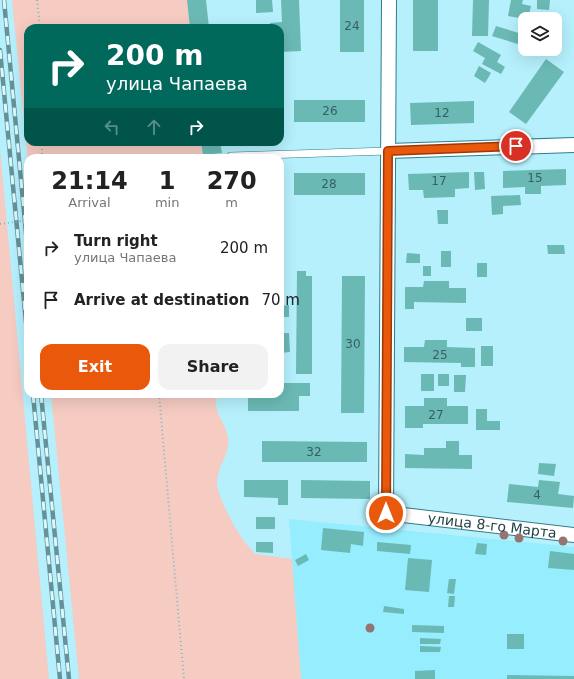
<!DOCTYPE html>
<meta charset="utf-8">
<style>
:root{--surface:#fff;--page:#f2f2f2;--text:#222;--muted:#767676;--accent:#ea580c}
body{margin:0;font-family:"DejaVu Sans",sans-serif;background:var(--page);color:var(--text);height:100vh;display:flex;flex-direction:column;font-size:15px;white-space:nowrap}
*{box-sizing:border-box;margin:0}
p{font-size:13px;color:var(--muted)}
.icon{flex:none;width:22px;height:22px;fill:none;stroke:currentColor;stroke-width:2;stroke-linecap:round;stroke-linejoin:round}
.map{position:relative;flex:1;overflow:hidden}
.sheet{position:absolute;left:24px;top:154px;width:260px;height:244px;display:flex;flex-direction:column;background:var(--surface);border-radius:12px;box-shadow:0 4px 16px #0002}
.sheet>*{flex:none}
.banner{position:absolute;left:24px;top:24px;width:260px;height:122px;border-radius:12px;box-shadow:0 4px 16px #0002;background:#00695c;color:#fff;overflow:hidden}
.tools{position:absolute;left:518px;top:12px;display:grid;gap:8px}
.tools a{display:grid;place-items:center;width:44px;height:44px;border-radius:8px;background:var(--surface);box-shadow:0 4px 16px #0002;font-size:20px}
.pin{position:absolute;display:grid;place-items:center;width:34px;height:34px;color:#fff;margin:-17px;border:2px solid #fff;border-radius:50%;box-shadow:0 1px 4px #0007}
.me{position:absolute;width:44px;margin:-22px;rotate:0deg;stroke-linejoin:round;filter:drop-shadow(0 0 3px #0008)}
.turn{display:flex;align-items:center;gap:14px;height:84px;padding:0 16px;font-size:18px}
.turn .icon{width:52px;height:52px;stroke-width:2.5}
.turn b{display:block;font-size:28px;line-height:34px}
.lanes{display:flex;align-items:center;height:38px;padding:0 16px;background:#0003;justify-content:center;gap:20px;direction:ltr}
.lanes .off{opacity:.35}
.eta{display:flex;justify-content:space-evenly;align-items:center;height:68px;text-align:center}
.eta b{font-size:24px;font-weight:600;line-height:28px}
.button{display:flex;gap:8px;margin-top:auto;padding:8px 16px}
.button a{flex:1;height:46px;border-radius:12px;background:var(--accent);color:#fff;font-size:16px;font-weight:600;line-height:46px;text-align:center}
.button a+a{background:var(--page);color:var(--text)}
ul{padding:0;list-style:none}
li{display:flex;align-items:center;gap:12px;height:52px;padding:0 16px}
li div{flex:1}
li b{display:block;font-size:15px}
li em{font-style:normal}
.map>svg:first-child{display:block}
.built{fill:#95edfe}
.green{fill:#f5cbc2}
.building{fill:#6bb9b5}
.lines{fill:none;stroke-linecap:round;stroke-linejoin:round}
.lane-casing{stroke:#2f7d8a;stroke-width:8}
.street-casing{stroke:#2f7d8a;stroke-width:16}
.path{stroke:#84b6c0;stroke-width:2;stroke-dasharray:1 3;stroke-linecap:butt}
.lane{stroke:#fff;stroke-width:7}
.street{stroke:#fff;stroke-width:14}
.rail-casing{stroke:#65919a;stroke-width:4.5}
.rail{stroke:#dbf8fd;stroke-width:3;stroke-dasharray:9;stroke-linecap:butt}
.path-bridge{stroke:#84b6c0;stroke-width:2;stroke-dasharray:1 3;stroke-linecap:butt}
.tree{fill:#967472}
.route-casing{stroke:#983908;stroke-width:10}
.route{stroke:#ea580c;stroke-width:7}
.labels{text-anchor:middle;stroke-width:3.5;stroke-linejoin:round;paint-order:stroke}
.number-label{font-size:12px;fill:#346063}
.street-label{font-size:14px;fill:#224248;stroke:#dbf8fd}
</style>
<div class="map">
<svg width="574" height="679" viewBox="0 0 574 679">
<rect width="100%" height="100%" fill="#b5f0fc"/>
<path class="built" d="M289 519 574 547V679H301Z"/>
<path class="green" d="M12 0H187L190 28H28V142H201L203 158H28V162Z
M0 149 49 679H0Z
M51 394H218C210 409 226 422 228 437 230 453 221 461 218 475 217 478 217 482 217 484 218 496 233 525 240 535 244 542 250 548 255 554L292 559 301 679H79Z"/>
<path class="building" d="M187 0H206L209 28H190Z
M256 0H272L273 12 256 13Z
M281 0H299L301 51 280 52V38H282V34H280V28H270V23L282 22Z
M340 0H364V52H340Z
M413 0H438V51H413Z
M473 0H489L488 36H472Z
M511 0H523L522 4 531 6 528 19H525L508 16Z
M537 0H550L549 10 537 9Z
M496 26 525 35 521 45 492 36Z
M478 42 501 55 497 62 505 67 501 74 482 64 485 58 473 51Z
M546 59 564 72 526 124 509 112Z
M479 66 491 73 485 83 474 76Z
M294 100H365V122H294Z
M474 101V123L411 125 410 103Z
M201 142H220L222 153 203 155Z
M224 142H267L268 145 224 146Z
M566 169V185L541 186V194H525V187L503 188V171Z
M469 172V188L455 189V197L424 198 423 190H409L408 174Z
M474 172H484L485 189 475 190Z
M294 173H365V195H294Z
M520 195 521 205 503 206V214L492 215 491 196Z
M437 210H448V224H438Z
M547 245H564L565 254H548Z
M441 251H451V267H441Z
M407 253 420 254V263H406Z
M477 263H487V277H477Z
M423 266H431V276H423Z
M297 271H306V276H312V374H296Z
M342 276H365L364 413H341Z
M424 281H449V288H466V303L414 302V309H405V287H423Z
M289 305V317H280V306Z
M466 318H482V331H466Z
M280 333H289L290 352 280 353Z
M425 340H447V347L475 348V367H461V363L404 362V347H424Z
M481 346H493V366H481Z
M421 374H434V391H421Z
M438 374H449V386H438Z
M454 375H466L465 392H454Z
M280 383H310V396H299V411H248V396H229V394H280Z
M424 398H447V406H468V424H423V428H405V406H424Z
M476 409H487V421H500V430H476Z
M262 441 367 442V462H262Z
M446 441H459V455H472V469L405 468V454L424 455V448H446Z
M539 463 556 464 554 476 538 474Z
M244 480H288V505H278V498L244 497Z
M301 480 370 481V499L301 498Z
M539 480 560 482 558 494 574 496 573 508 507 502 509 484 538 487Z
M256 517H275V529H256Z
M323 528 364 532 363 546 351 544 350 553 321 550Z
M256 542H273V553L256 552Z
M377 542 411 545 410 554 377 551Z
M477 543 487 544 486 555 475 554Z
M550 551 574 554V570L548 568Z
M306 554 309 560 298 566 295 560Z
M408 558 432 560 429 592 405 590Z
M449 579H456L454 594 447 593Z
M449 596H455L454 607H448Z
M384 606 404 609V614L383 612Z
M412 625 444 626V633L412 632Z
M507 634H524V649H507Z
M420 638 441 639 440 644H420Z
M420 646 441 647 440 652H420Z
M435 670V679H415V671Z
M507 675 574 676V679H507Z"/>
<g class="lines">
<defs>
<path id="lane" d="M231 156 388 151"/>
<g id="street">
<path id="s1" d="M389 0 386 513 574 535"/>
<path d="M388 151 574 145"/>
</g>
</defs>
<use href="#lane" class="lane-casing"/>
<use href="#street" class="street-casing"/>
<path class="path" d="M37 0 40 28
M42 158V142
M159 394 184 679"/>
<use href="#lane" class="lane"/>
<use href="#street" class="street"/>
<defs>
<path id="rail" d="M4 0 28 254
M0 50 28 343
M33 394 60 679
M41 394 69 679"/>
</defs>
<use href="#rail" class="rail-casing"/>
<use href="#rail" class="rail"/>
<path class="path-bridge" d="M0 224 28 220"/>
</g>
<g class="tree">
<circle cx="504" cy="535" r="4.5"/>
<circle cx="519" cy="538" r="4.5"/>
<circle cx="563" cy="541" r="4.5"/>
<circle cx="370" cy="628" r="4.5"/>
</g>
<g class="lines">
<defs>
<path id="route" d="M386 513 388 151 516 146"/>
</defs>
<use href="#route" class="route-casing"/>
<use href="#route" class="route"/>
</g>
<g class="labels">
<g class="number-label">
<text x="352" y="30">24</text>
<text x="330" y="115">26</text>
<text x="442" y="117">12</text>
<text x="535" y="182">15</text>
<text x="439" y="185">17</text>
<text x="329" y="188">28</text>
<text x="353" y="348">30</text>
<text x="440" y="359">25</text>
<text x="436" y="419">27</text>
<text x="314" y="456">32</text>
<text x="537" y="499">4</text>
</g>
<g class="street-label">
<text dy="5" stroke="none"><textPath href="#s1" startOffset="620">улица 8-го Марта</textPath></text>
</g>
</g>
</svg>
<div class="tools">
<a><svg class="icon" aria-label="layers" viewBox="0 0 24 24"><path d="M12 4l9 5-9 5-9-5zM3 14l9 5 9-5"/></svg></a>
</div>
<div class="pin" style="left:516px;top:146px;background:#d93025"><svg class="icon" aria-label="arrive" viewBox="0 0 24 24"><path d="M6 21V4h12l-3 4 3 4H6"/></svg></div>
<svg class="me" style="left:386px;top:513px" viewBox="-20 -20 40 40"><circle r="17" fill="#ea580c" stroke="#fff" stroke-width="3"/><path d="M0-11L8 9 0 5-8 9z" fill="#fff"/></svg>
<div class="banner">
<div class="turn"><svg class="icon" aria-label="right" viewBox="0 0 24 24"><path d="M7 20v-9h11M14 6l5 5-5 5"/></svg><div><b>200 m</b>улица Чапаева</div></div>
<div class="lanes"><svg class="icon off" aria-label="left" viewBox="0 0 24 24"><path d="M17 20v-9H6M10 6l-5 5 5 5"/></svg><svg class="icon off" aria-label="ahead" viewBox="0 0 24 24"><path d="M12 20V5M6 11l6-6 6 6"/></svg><svg class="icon" aria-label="right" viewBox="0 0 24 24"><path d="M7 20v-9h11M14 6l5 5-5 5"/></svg></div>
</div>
<section class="sheet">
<div class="eta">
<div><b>21:14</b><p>Arrival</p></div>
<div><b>1</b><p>min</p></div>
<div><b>270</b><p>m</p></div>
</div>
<ul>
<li><svg class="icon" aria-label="right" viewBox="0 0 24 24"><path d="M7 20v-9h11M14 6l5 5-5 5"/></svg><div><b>Turn right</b><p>улица Чапаева</p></div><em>200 m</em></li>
<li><svg class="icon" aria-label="arrive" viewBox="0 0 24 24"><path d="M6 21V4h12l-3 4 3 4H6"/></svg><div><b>Arrive at destination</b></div><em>70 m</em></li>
</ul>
<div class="button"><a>Exit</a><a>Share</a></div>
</section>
</div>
